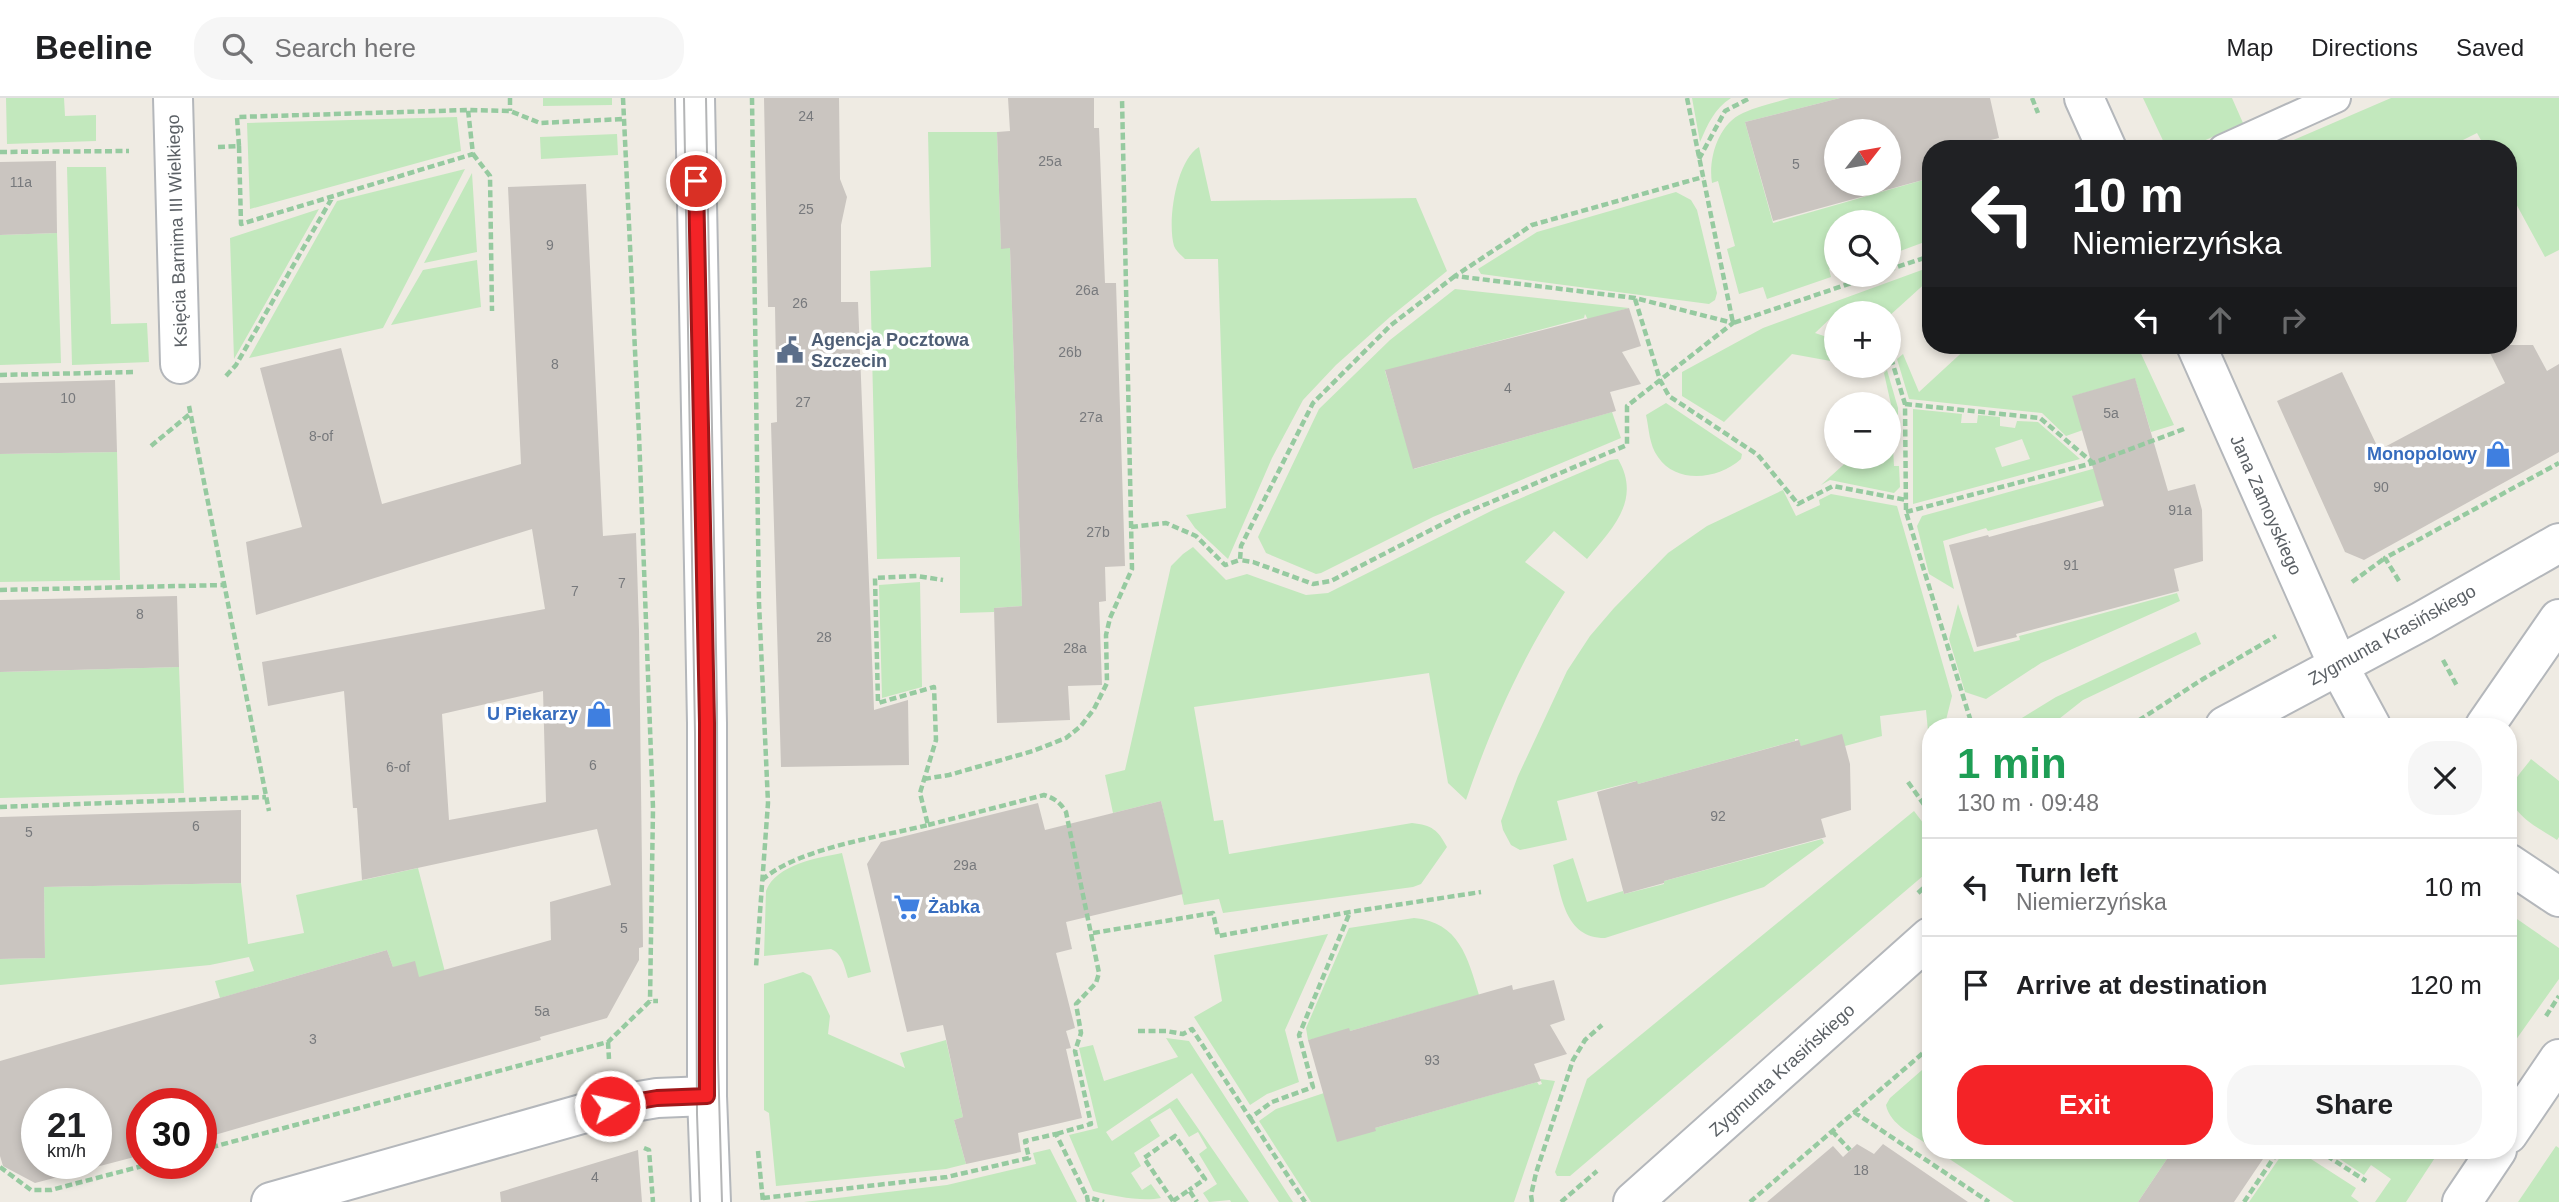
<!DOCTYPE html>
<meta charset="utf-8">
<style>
:root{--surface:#fff;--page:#f6f6f6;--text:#202124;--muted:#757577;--line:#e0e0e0;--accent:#f42327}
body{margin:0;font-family:Helvetica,sans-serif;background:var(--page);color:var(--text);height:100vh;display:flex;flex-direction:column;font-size:26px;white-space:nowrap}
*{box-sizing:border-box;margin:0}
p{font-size:23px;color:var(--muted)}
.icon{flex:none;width:38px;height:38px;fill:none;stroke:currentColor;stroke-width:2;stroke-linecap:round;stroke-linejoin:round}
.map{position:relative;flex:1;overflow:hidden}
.sheet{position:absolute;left:1922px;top:620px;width:595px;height:441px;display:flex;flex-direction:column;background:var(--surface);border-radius:28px;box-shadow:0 4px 10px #0003}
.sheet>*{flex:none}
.guide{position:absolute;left:1922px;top:42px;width:595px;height:214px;border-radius:28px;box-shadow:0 4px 10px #0003;background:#202124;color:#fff;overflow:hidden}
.needle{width:46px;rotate:59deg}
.tools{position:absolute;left:1824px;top:21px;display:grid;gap:14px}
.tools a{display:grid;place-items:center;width:77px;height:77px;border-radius:50%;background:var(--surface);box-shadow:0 4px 10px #0003;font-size:35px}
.speed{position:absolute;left:21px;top:990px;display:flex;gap:14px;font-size:35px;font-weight:700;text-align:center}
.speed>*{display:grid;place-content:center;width:91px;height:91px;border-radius:50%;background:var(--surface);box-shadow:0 4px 10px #0003;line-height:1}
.speed small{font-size:18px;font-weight:400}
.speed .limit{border:10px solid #d22;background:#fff;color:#111}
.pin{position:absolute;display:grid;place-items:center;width:60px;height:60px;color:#fff;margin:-30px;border:4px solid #fff;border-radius:50%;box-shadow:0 2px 7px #0007}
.me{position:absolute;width:77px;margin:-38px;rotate:80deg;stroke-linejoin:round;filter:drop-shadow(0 0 5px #0008)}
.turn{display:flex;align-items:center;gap:24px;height:147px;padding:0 35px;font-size:32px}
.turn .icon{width:91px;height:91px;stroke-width:2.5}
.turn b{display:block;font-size:49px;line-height:60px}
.lanes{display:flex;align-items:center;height:66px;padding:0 35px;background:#0003;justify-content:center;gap:35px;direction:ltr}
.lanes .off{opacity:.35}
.round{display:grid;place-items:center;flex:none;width:74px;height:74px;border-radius:28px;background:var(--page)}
.headline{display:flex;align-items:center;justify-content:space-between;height:119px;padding:0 35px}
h1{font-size:42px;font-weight:700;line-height:52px;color:#1e9e55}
.cta{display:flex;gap:14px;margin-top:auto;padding:14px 35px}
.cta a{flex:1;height:80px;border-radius:28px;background:var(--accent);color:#fff;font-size:28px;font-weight:700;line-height:80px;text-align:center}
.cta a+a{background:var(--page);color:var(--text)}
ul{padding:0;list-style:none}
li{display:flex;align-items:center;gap:21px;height:98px;padding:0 35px;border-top:2px solid var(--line)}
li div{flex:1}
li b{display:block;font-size:26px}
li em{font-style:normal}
header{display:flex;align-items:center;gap:42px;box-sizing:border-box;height:98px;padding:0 35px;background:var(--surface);border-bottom:2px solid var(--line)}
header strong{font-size:33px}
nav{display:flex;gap:38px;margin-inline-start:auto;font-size:24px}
.search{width:490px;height:63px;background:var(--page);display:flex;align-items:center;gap:18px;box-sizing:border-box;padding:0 24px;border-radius:28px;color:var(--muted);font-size:26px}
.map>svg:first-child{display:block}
.green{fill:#c2e8bd;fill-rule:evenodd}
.building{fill:#cac5c0;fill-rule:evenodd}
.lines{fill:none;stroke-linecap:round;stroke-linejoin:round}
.service-casing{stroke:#b4b7bb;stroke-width:32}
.minor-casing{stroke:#b4b7bb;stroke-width:42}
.tertiary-casing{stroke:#b4b7bb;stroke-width:42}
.path{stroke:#96caa0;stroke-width:4.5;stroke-dasharray:7 3.5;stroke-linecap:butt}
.service{stroke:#fff;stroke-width:28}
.minor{stroke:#fff;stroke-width:38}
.tertiary{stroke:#fff;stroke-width:38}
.tram{stroke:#b4b5b6;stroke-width:2}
.route-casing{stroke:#9f1719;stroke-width:18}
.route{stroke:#f42327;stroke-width:12}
.labels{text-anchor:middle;stroke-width:7;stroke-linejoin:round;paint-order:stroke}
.number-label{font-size:14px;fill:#77797c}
.street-label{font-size:18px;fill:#5b6065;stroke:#fff}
.service-label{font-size:18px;font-weight:bold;fill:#4e5e75;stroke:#fff;text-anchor:start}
.shop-label{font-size:18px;font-weight:bold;fill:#366cbe;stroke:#fff;text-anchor:end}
</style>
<header>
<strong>Beeline</strong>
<div class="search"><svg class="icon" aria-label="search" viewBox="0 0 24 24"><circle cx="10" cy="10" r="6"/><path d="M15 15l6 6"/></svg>Search here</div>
<nav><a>Map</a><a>Directions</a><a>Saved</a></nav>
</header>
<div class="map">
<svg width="2559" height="1104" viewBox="0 0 2559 1104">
<rect width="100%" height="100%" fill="#efebe3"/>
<path class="green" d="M6 0H64L65 18 96 17V43L7 46Z
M543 0H612V7L543 8Z
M1692 0H1731C1714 11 1708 26 1700 44Z
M1790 0H1840L1745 24 1773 125 1930 80V142L1892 156 1888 150V124H1836V168L1829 171 1831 179 1767 201 1763 189 1739 196 1727 151 1735 148 1718 83 1712 85C1708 61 1718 26 1743 15 1758 8 1775 5 1790 0Z
M2143 0H2232L2243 25 2186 51H2167Z
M2391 0H2559V152L2545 159 2508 91V51H2486L2477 35 2445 51H2284L2282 47Z
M457 19 461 53 250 111 247 25Z
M928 34H997L1001 150H1010L1022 508 994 510V514L960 515V459L877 461 870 173 931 169Z
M617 36 618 57 541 61 540 39Z
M1199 49 1211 103 1416 100 1447 173 1390 219 1336 267 1303 302 1272 360 1228 461 1195 430 1186 417 1226 410 1218 161H1185C1181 157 1176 153 1174 148 1167 123 1176 63 1199 49Z
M67 69H106L111 226 147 225 149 264 72 267Z
M465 71 383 230 249 260 337 103Z
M472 75 477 154 424 165Z
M1676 94 1691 102 1697 112 1717 195 1715 202 1709 206 1481 176 1478 171 1537 134Z
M319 111 234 261 230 140Z
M57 135 61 265 0 267V137Z
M477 162 481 209 391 227 423 172Z
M1930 169V181L1888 219V215H1836L1815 235 1836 242V264L1792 256 1724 324 1682 298V274L1763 230Z
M1455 191 1629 210 1588 222 1585 216 1584 220 1385 273 1414 371 1612 314 1621 340 1433 419 1321 475 1316 476 1266 455 1258 439 1319 311 1390 242Z
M1970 247H2137L2174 327 2151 334 2135 281 2073 298 2083 332 2066 338 2042 315 1909 301 1897 261 1903 256 1919 294Z
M1887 272 1898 310V330L1892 331 1894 368H1899L1900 389 1894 395 1830 382 1821 387 1852 359H1888V326L1894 320 1884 275Z
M1666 305 1742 356 1741 361C1719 381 1677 387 1658 359 1649 347 1649 330 1646 317Z
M1913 311 1962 316 1961 325H1977L1978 317 2000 319V328L2015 330 2017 323 2038 324 2080 361 1913 406ZM2022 341 2030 361 2002 369 1995 350Z
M117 354 120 482 0 484V356Z
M2136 359 2147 390 1988 433 1986 430 1943 443 1954 491 1929 476 1917 428 1922 418Z
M1618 361C1642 402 1612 431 1587 461L1554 433 1525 464 1565 494C1522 559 1491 629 1466 702L1448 685 1429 575 1194 609 1214 723 1223 722 1229 756 1412 725C1432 727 1438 732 1447 749L1421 786 1413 789 1223 815 1219 801 1184 807 1161 703 1113 715 1105 677 1125 672 1171 468 1183 456 1193 449 1226 482 1247 476 1306 497 1328 495 1493 412 1610 362Z
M1783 392 1796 418 1820 407 1819 402 1831 396 1897 408 1952 598 1945 626 1942 628H1930L1928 633 1926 612 1880 618 1882 638 1845 648H1801L1798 641H1795V643L1638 686 1636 683 1557 703 1567 742 1520 752 1511 747 1503 732 1501 723 1518 678 1567 573 1590 538 1614 510 1668 455 1707 428Z
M920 484 922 589 882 600 879 487Z
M2177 495 2180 503 2041 565 1986 601 1965 594 1949 541 1958 506 1974 554 2020 542 2019 538Z
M2196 534 2201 546 2083 602 2050 628H2009L2056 599Z
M179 569 184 695 0 700V574Z
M2531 661 2559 683V739L2557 742C2541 731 2505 715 2512 690 2514 680 2525 670 2531 661Z
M1914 713 1930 734V772L1570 1078H1557L1555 1074 1587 981Z
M1822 741 1824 745 1764 789 1605 840C1564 840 1562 798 1553 767L1573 760 1587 804 1623 793 1624 796 1664 786V783Z
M842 755 871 874 848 880C845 870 842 855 831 851L764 858 766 793C776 766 818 760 842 755Z
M418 770 445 874 419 881 393 869 387 852 220 900 215 883 254 873 249 859 210 867 0 887V861L45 860 44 789 241 785 248 846 304 835 296 797Z
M1414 820C1459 824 1468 860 1479 897L1350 933 1308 942 1306 930 1349 830Z
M2517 821 2559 850V881L2508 953V833Z
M1328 836 1285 932 1299 984 1267 996 1250 1007 1194 919 1222 903 1214 857Z
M803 874 811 878 830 918 828 936 905 970 900 955 946 942 963 1019 954 1022 966 1066 946 1071 776 1088 769 1015 764 1012V886Z
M1166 940 1189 943 1293 1104H1279L1192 975 1106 1034 1112 1043 1177 1000 1249 1104H1231L1230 1102 1209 1104 1203 1095 1217 1086 1199 1056 1207 1050 1198 1034 1189 1039 1170 1010 1150 1022 1160 1038 1134 1055 1141 1068 1131 1075 1142 1092 1151 1086 1161 1100C1142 1104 1113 1098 1093 1093L1069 1037 1098 1030 1079 950 1093 947 1104 983 1178 959Z
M1930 965V1048C1914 1037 1890 1027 1886 1007L1890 1000Z
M1540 981 1555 983 1514 1104H1311L1259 1023 1276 1011 1324 995 1375 1030 1537 984 1539 987 1542 986Z
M2556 1048 2559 1050V1104H2518Z
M1050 1051 1077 1104H804L947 1087 1036 1066 1033 1055Z
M1936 1052H2173L2138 1104H2014Z
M2285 1052H2297L2356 1090 2351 1098 2359 1104H2249Z
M2326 1052H2403L2409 1056 2413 1052H2440L2406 1104H2375L2391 1081 2371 1067 2364 1077Z"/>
<path class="building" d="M764 0H839L840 81 847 99 841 127V204H858L874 612 908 602 909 667 781 669 771 325 777 324 775 209H768Z
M1008 0H1094V30H1099L1105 185H1116L1125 468 1105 469 1106 503 1099 504 1102 587 1068 588 1070 622 997 625 994 510 1022 508 1010 150 1001 151 997 34 1010 33Z
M1840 0H1990L1999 40 1954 51H1930V80L1773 123 1745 24ZM1836 33H1888V86H1836Z
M56 63 57 135 0 137V64Z
M586 86 603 438 636 435 639 532 643 849 639 850V862L607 920 540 939 541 942 201 1041V1006H142V1057L35 1085 3 1068 0 1058V963L387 852 393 869 415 863 419 879 551 842 550 804 611 787 597 731 362 782 357 710H353L344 593 268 608 262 564 545 511 532 431 256 517 246 444 302 429 260 270 341 250 382 406 521 366 508 89ZM543 593 546 704 449 722 442 616ZM37 1006H96V1066H37Z
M1629 210 1641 248 1622 254 1641 286 1610 294 1616 313 1413 371 1385 272Z
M2486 247H2533L2547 273 2559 266V354L2364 462 2345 454 2277 303 2342 274 2379 352 2505 285Z
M2135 280 2168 393 2195 386 2202 412 2203 463 2174 471 2179 493 2016 536 2017 539 1977 549 1949 447 1988 437 1989 439 2104 408 2072 298Z
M115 282 117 354 0 356V285Z
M177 498 179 569 0 574V502Z
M1842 636 1850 666 1851 712 1821 721 1826 739 1664 783V785L1624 796 1597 694 1637 683 1638 686 1799 642 1801 648Z
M1161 703 1183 796 1066 824 1072 851 1056 855 1075 930 1066 933 1071 950 1066 951 1082 1020 1018 1035 1021 1054 966 1066 954 1022 963 1019 943 927 907 934 867 766 881 744 1038 705 1045 732Z
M241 712V785L44 789 45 860 0 861V719Z
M1554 882 1565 922 1550 927 1567 956 1534 966 1541 983 1375 1030 1376 1033 1337 1044 1308 942 1349 930 1350 933 1512 887 1513 892Z
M1857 1046 1874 1056 1883 1046 1968 1104H1767L1833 1048 1843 1059Z
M638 1052 642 1104H501L500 1094Z
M2173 1052H2269L2234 1104H2138Z"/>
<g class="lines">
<defs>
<path id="service" d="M2223 51 2336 0"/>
<path id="minor" d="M173 0 180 266
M2084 0 2107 51
M2196 247 2338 567 2371 628
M2485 628 2559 521
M2508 765 2559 799
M2508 1036 2559 961
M271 1104 610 1008 657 1000 707 998
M2462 1104 2497 1052"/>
<path id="tertiary" d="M695 0 707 625V998L711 1104
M2225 628 2422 523 2559 445
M1633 1104 1930 839"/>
</defs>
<use href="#service" class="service-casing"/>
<use href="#minor" class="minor-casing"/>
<use href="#tertiary" class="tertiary-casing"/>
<path class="path" d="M510 0V13
M623 0 639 337 653 710 650 903
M752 0 759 505 768 705 756 869
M1687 0 1733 225 1875 177
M2032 0 2038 15
M239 48 237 19 468 12 510 13 540 25 623 21
M218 49 239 48 241 126 473 56 468 12
M0 54 129 53
M473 56 490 78 492 213
M1699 61 1725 13 1750 0
M1888 172 1930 158
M1455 178 1391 227 1313 305 1241 448 1240 462 1253 464 1313 486 1331 483 1460 417 1627 347V308L1733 225 1635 200 1455 178 1532 127 1703 79
M1635 201 1660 282 1669 298 1758 357 1798 406 1833 388 1906 402
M1888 250 1905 306 1906 414 1972 627
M0 277 136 274
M226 278 236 267 332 100
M1905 306 2040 320 2093 365
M189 308 269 713
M151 348 191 315
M1906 414 2093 365 2184 331
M1131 429 1166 425 1196 438 1225 467 1240 462
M2399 483 2385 460 2559 365
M2352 484 2385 460
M0 492 225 487
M2443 562 2457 588
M2130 628 2203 581 2276 538
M924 681 949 677 1033 653 1066 640 1081 628 1094 611 1107 585 1106 537 1110 520 1132 471 1122 0
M1908 684 1930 715
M0 709 266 699
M928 727 1044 697C1054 700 1060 704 1066 714L1099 875 1096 885 1076 906 1081 935 1075 953 1091 1026 1056 1036
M762 782C798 750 880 739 928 727L920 695 936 642 934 589 878 605 875 480 917 478 943 482
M1918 795 1930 784
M1093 835 1213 815 1218 838 1350 814 1481 794
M2546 918 2559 898
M1138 933H1166L1183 936 1192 931 1250 1020 1272 1004 1313 989 1299 937 1350 814
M608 944 609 961
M1854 1014 1989 1104
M1250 1020 1305 1104
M1832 1033 1850 1052
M644 1050 649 1052 653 1104
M201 1052 608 944 650 903H658
M2318 1052 2366 1083
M758 1053 763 1104
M0 1069 31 1092H51L150 1066
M763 1100 947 1079 1029 1060 1025 1043 1056 1036 1087 1099
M1173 1103 1144 1060 1175 1038 1205 1081 1189 1092
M1173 1103 1189 1092 1197 1104
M1088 1104 1087 1099 1104 1104
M1532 1104 1531 1097 1536 1075 1573 962 1585 942 1602 927
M1561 1104 1597 1073
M1750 1104 1930 949
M2244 1104 2279 1052"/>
<use href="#service" class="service"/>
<use href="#minor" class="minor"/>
<use href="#tertiary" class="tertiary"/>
<path class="tram" d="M684 0 695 635 697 1016 700 1104
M706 0 717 605 718 961 722 1104"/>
</g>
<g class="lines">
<defs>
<path id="route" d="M610 1008 657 1000 707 998V625L696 83"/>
</defs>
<use href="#route" class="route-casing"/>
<use href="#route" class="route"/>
</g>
<defs>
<symbol id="civic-bare" viewBox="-9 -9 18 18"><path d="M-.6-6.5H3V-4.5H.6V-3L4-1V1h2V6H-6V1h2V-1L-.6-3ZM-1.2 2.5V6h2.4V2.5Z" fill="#5c6f8a" stroke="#fff" stroke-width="2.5" paint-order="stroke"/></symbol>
<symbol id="shop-bare" viewBox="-9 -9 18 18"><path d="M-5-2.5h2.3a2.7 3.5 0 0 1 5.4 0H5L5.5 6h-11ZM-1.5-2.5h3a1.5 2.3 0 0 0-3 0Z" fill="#3f7fe0" stroke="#fff" stroke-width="2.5" paint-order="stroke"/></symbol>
<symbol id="supermarket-bare" viewBox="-9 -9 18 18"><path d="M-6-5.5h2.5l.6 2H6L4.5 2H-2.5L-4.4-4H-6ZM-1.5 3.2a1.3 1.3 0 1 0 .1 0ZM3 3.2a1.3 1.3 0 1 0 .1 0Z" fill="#3f7fe0" stroke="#fff" stroke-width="2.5" paint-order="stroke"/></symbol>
</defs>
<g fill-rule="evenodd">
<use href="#civic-bare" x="771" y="233" width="38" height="38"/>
<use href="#shop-bare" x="2479" y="337" width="38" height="38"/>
<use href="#shop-bare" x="580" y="597" width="38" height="38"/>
<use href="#supermarket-bare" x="888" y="790" width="38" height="38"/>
</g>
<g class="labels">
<g class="number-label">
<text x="806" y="23">24</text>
<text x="1050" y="68">25a</text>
<text x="1796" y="71">5</text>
<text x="21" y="89">11a</text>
<text x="806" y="116">25</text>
<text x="550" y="152">9</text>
<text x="1087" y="197">26a</text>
<text x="800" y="210">26</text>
<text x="1070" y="259">26b</text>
<text x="555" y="271">8</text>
<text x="1508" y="295">4</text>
<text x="68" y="305">10</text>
<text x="803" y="309">27</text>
<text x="2111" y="320">5a</text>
<text x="1091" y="324">27a</text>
<text x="321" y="343">8-of</text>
<text x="2381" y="394">90</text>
<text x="2180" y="417">91a</text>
<text x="1098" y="439">27b</text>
<text x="2071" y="472">91</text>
<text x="622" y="490">7</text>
<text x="575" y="498">7</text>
<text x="140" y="521">8</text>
<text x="824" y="544">28</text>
<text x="1075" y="555">28a</text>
<text x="593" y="672">6</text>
<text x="398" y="674">6-of</text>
<text x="1718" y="723">92</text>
<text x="196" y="733">6</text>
<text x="29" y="739">5</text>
<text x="965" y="772">29a</text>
<text x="624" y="835">5</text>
<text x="542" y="918">5a</text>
<text x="313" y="946">3</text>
<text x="1432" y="967">93</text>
<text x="1861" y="1077">18</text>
<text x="595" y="1084">4</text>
</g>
<g class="street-label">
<text transform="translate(177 133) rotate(-92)" y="6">Księcia Barnima III Wielkiego</text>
<text transform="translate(2266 407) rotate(66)" y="6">Jana Zamoyskiego</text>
<text transform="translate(2392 537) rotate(-29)" y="6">Zygmunta Krasińskiego</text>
<text transform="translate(1782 972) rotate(-42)" y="6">Zygmunta Krasińskiego</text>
</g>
<g class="service-label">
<text x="811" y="248">Agencja Pocztowa<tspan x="811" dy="21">Szczecin</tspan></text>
</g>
<g class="shop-label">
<text x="2477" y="362">Monopolowy</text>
<text x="578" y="622">U Piekarzy</text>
<text x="928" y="815" text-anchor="start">Żabka</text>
</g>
</g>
</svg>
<div class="tools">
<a><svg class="needle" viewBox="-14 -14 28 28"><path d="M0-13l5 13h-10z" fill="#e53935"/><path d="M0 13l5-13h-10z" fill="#757577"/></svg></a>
<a><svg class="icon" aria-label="search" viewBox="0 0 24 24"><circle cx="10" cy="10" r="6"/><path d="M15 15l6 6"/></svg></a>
<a>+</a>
<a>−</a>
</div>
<div class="speed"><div>21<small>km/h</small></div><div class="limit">30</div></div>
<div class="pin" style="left:696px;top:83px;background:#d93025"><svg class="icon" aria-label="arrive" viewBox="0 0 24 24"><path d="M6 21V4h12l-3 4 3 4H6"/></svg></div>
<svg class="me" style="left:610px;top:1008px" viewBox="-20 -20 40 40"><circle r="17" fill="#f42327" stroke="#fff" stroke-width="3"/><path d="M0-11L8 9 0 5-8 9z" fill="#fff"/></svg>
<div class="guide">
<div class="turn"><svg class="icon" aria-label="left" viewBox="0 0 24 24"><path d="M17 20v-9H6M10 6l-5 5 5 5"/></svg><div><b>10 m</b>Niemierzyńska</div></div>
<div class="lanes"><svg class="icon" aria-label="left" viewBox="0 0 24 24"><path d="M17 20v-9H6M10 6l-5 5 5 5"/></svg><svg class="icon off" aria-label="ahead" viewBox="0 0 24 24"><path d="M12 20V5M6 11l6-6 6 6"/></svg><svg class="icon off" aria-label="right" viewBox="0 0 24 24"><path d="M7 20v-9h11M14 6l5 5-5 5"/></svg></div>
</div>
<section class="sheet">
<div class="headline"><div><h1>1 min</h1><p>130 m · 09:48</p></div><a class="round"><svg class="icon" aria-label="close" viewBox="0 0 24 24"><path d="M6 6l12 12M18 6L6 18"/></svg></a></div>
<ul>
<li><svg class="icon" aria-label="left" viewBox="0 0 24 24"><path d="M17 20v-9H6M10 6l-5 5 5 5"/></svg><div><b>Turn left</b><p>Niemierzyńska</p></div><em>10 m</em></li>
<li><svg class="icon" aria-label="arrive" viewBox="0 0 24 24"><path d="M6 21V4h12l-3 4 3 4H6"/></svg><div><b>Arrive at destination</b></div><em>120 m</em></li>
</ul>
<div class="cta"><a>Exit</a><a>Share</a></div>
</section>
</div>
